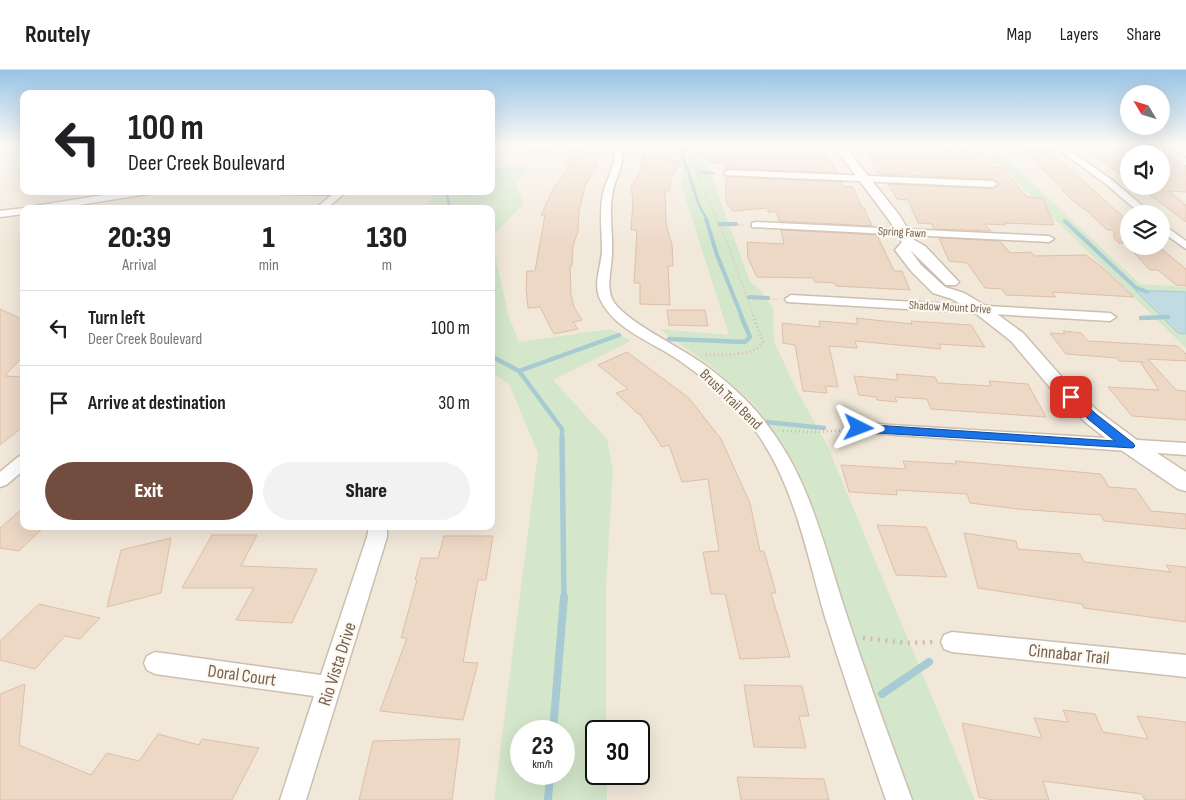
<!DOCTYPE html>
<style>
:root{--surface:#fff;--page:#f2f2f2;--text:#202124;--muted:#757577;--line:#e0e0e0;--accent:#724c3e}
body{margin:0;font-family:"Sofia Sans Condensed",sans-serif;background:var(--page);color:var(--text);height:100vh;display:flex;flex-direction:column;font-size:19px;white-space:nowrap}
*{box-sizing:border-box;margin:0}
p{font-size:16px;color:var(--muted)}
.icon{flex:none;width:28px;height:28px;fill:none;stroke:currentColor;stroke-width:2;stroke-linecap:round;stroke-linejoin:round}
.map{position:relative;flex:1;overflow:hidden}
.panel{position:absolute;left:20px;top:135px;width:475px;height:325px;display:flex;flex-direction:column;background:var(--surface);border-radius:10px;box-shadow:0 5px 20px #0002}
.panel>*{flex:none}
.hud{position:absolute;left:20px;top:20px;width:475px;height:105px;border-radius:10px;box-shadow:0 5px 20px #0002;background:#fff;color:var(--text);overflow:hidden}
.needle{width:32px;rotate:308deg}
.tools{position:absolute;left:1120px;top:15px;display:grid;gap:10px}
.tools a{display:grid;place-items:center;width:50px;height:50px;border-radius:50%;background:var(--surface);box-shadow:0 5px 20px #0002;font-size:25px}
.speed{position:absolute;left:510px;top:650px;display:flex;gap:10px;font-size:25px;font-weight:700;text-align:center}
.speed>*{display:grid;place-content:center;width:65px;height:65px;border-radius:50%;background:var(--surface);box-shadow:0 5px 20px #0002;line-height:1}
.speed small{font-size:12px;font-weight:400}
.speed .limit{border:2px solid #111;border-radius:8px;background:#fff;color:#111}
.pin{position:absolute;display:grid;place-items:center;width:42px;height:42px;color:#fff;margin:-21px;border-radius:10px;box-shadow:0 2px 8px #0006}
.me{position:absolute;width:55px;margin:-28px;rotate:93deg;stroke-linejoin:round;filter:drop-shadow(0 0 4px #0008)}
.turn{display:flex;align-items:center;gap:18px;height:105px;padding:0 25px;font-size:22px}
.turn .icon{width:65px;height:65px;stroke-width:2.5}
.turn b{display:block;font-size:35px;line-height:42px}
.eta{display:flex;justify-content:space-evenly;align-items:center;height:85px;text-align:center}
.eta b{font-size:30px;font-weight:800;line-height:35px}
.cta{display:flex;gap:10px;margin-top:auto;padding:10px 25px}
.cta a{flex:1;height:58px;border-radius:30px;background:var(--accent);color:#fff;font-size:20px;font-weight:800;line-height:58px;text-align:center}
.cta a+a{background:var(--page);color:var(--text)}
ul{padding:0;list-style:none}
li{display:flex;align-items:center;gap:15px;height:75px;padding:0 25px;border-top:1px solid var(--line)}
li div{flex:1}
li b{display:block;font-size:19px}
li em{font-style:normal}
header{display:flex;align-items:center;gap:30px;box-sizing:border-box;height:70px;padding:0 25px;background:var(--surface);border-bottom:1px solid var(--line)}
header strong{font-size:24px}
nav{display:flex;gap:28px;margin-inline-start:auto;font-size:18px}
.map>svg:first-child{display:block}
.residential{fill:#f1e8da;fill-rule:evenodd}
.green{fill:#d4e7ca;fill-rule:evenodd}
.water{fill:#c1dbe2;stroke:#a8cad3}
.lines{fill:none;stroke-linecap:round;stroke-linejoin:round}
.stream-far4{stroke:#a8cad3;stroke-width:2.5}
.stream-far3{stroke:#a8cad3;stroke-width:4}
.stream-far2{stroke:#a8cad3;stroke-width:4.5}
.stream-far1{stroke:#a8cad3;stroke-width:5.5}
.stream{stroke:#a8cad3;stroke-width:8}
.building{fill:#edd7c5;stroke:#debfa8}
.minor-casing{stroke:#ccbeb1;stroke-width:3}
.tertiary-casing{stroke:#ccbeb1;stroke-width:3}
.path-far2{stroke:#d2bba8;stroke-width:2;stroke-dasharray:0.5 2;stroke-linecap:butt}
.path-far1{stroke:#d2bba8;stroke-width:2.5;stroke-dasharray:1 3;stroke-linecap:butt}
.path{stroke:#d2bba8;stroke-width:4.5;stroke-dasharray:2 5.5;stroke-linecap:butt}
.minor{fill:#fff;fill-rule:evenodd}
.tertiary{fill:#fff;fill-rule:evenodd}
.route{fill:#1a73e8;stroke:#114b97}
.labels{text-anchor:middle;stroke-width:4.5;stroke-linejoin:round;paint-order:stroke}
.far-street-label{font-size:12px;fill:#735f50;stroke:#fdf9f1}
.street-label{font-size:15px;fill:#735f50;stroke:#fdf9f1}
.near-street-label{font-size:18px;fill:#735f50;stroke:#fdf9f1}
</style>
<header>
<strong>Routely</strong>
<nav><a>Map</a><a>Layers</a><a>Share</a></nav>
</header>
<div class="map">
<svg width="1186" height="730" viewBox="0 0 1186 730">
<rect width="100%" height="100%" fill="#faf5eb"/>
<path class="residential" d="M491 74H1186V730H0V78L24 79V121H491ZM1129 84H1161V116H1129ZM24 139H491V456H24ZM1129 144H1161V176H1129ZM521 661H564V704H521ZM596 661H639V704H596Z"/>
<path class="green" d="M673 74H697L707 94 750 212 760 220 773 238 774 271 794 315 827 375 975 730H912L785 378 750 330 711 296 659 259 729 265 681 114 683 102Z
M978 74H991L1140 214 1186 217V278Z
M529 97 516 113 523 134 491 167 508 244 519 272 611 259 631 271 553 310 607 369 613 400 606 517V661H596V704H607V730H494L538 383 509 314 491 302V139H424L432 127 431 121H491V98ZM521 661H564V704H521Z"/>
<path class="water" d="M1135 220 1186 222V264L1178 263Z"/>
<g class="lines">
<path class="stream-far4" d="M679 74 699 135 707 150
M699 102 713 103
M446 121 450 139"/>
<path class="stream-far3" d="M706 149 717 185 742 247
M1065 151 1135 217 1147 222
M720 154H736
M749 227 768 228"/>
<path class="stream-far2" d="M1141 248 1168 247
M669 269 745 272 750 267 741 246
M491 286 519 301 562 359V370
M519 301 619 265
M766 352 824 358"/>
<path class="stream-far1" d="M562 369 564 528"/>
<path class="stream" d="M882 624 929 592
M553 661 564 527
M548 730 550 704"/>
</g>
<path class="building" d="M645 74H663L664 82H668L671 91 680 90 670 112V121L665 120 666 154 672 175 673 196H668L670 235 640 234V213H634L637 160H631L633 130 631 117 640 102Z
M686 74 822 76 828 92H832L837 103 728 98 725 100V92L713 94Z
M1076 74H1150L1186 96V122L1169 121 1186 135V152L1138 116H1161V84H1129V110Z
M867 77 982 82 993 97 1002 98 1027 127 1043 128 1054 155 1004 153 1006 155 984 154 991 161 934 159 932 154 918 153 908 130 897 129 888 114 993 119 999 114 993 109 882 104 877 102Z
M573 81 600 83 594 92H598L596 96H598L586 113 579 140 578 161 573 176 572 196H570L571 225 574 237 582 250 573 252 578 259 554 264 540 237 528 238 526 219 527 201H535L545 145H541L553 119 568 98 569 94H563Z
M1024 81 1051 82 1129 152V176H1158L1186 199V216L1176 215 1158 200H1150L1125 173H1119L1114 168V160H1107L1085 139H1083L1062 121H1065Z
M726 107 841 112 843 116 853 117 862 138H864L872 156 779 151 777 142H768V138L733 141 726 133Z
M781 160 877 165 894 201H902L910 220 836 216 835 213 815 212 813 208 757 207 748 188 747 172 784 174Z
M939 168 1000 171 1010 183 1030 182 1035 186 1086 185 1103 198 1134 227 1052 222 1056 227 1006 225 1002 219 985 218 967 193 949 191Z
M0 239 24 250V285L5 306 24 307V356L0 375Z
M667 240H705L708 256 669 255Z
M856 248 912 254 911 251 971 255 985 277 939 274 941 279 855 271 857 278 829 276 838 317 825 316 827 323 803 321 795 275 783 273 782 253 820 257 819 251 858 254Z
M1063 261 1081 263 1088 271 1177 276 1186 284V291L1148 289 1176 320 1186 321V350L1132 346 1108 317 1159 320 1141 293 1143 292 1119 291 1117 288 1066 284 1050 263 1065 264Z
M627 282 689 328 721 369 750 433 760 481H764L776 523H771L790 587 740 589 725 524H711L703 482 719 481 708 409 682 412 669 375 662 377 640 344H638L616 323 628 319 598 295Z
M896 304 935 307 938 313 991 316 989 311 1028 314 1046 347 931 339 927 329 895 327 897 332 877 330 876 327 859 325 854 306 898 310Z
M903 391 956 394 955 391 1101 404 1109 417 1136 419 1151 441 1186 444V459L1104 451 1101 445 1018 439 970 433 967 424 896 420 897 425 849 422 841 395 906 399Z
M24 437V456H45L19 481 0 478V458Z
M877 455 926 457 947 507 896 505Z
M964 463 1016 471 1018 479 1080 484 1084 492 1171 502 1166 495 1186 497V552L1084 538 1082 534 978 518Z
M212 465H257L241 496 317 499 292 553 236 550 254 518H182Z
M444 466H493L486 510H478L463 592 478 593 463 650 380 641 407 568H401L417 510H415L421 488H438Z
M171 468 161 523 107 537 121 480Z
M39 534 100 548 80 569 65 566 35 599 0 590V571Z
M25 614 19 675 91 705 107 683 139 691 158 664 199 675 202 669 259 678 232 730H0V624Z
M744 615 802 616 809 646H799L806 678 754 677Z
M1063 640 1095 644 1103 662 1148 669 1137 646 1186 652V730H1145L1142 724 1043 711 1049 730H992L979 727 962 653 1042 668 1034 648 1068 652Z
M451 669H460L452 730H359L373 671Z
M737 707 824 709 829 730H741Z"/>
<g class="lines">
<defs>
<path id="minor" d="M498 74H621C627 94 614 107 612 126 609 145 613 164 612 183 612 198 606 214 612 229 622 250 680 277 702 293 727 311 750 331 768 356 811 411 825 481 847 546 867 608 890 669 912 730H886C865 669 844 608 825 547 807 485 795 417 757 363 736 334 709 311 680 291 655 273 614 260 600 229 593 214 601 197 602 181 602 162 599 143 603 124 606 108 618 94 614 77L535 79Z
M969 74H1061L1112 110 1152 144H1141L1106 114 1059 80 973 76Z
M1166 74H1176L1186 81V86Z
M728 100 993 111 997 114 993 117 725 105 724 103Z
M128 121H151L147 124 54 139H30L35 136Z
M279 121H345L346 122 326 139H315L332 125 283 124Z
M24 138 27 139H24V144L0 147V141Z
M756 152 1049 166 1054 169 1049 172 752 157V153Z
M1161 153 1186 171V179L1161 161Z
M791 225 1110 243 1116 247 1110 251 787 232 785 229Z
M859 353 1186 373V385L853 362 851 358 853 354Z
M24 385V400L6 415 0 417V402L18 387Z
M369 456H387V467L306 730H280L314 626 155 604 147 600 144 593 147 586 155 582 321 605 367 467Z
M952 562 1186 585V607L952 582 944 579 941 572 944 565Z"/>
<path id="tertiary" d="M832 74H843L900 146 914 170 925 176 959 212 956 215H946L910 180 921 195 945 217 964 223 986 236 1023 263 1067 313 1099 342 1137 370 1186 402V421L1178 419 1121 380 1085 352 1053 321 1011 271 974 242 952 229 933 223 911 201 895 180 902 172 889 150Z"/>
</defs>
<use href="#minor" class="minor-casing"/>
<use href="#tertiary" class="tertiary-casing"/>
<path class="path-far2" d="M684 74 729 177 754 247
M697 104H718
M718 156 745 155
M747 229H778"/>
<path class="path-far1" d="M706 285C723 284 752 288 763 272L753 246
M783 361 820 362 844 360"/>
<path class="path" d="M863 568 907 573 934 572"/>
<use href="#minor" class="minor"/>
<use href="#tertiary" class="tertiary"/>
</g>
<linearGradient id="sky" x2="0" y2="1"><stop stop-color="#98c4e6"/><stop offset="0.42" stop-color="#fdfaf6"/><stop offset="1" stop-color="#fdfaf6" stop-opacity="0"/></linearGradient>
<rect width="1186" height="177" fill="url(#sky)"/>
<path class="route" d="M1071 324 1075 325 1096 344 1133 373 1135 376 1133 378 859 362 854 358 859 354 1115 371 1088 349 1067 329 1066 327 1067 325Z"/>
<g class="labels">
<g class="far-street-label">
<text transform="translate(902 162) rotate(3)" y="4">Spring Fawn</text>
<text transform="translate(950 237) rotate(3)" y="4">Shadow Mount Drive</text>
</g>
<g class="street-label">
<text transform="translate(731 329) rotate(44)" y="5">Brush Trail Bend</text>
</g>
<g class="near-street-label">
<text transform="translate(1069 584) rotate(6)" y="6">Cinnabar Trail</text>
<text transform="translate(337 594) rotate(-72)" y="6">Rio Vista Drive</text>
<text transform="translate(242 605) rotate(8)" y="6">Doral Court</text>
</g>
</g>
</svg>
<div class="tools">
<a><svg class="needle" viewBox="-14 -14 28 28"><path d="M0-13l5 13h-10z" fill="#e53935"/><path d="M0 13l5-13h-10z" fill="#757577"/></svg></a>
<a><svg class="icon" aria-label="sound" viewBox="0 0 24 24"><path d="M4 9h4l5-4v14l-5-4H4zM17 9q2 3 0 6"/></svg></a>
<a><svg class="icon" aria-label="layers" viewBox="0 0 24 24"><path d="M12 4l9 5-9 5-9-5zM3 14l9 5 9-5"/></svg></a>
</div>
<div class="speed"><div>23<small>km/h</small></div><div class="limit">30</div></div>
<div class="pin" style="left:1071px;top:327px;background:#d93025"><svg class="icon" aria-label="arrive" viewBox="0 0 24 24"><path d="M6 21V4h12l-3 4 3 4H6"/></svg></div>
<svg class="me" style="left:859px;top:358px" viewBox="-20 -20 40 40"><path d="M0-17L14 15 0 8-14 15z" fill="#1a73e8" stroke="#fff" stroke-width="4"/></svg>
<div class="hud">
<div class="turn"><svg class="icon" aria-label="left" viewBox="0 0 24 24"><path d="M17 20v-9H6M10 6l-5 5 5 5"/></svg><div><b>100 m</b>Deer Creek Boulevard</div></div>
</div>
<section class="panel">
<div class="eta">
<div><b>20:39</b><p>Arrival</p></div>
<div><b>1</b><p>min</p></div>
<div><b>130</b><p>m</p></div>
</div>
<ul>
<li><svg class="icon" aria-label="left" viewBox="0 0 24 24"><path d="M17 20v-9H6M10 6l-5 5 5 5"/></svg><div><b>Turn left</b><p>Deer Creek Boulevard</p></div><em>100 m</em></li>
<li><svg class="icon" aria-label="arrive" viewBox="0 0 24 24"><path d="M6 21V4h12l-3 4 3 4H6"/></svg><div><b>Arrive at destination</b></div><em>30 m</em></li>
</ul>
<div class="cta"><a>Exit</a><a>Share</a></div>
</section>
</div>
